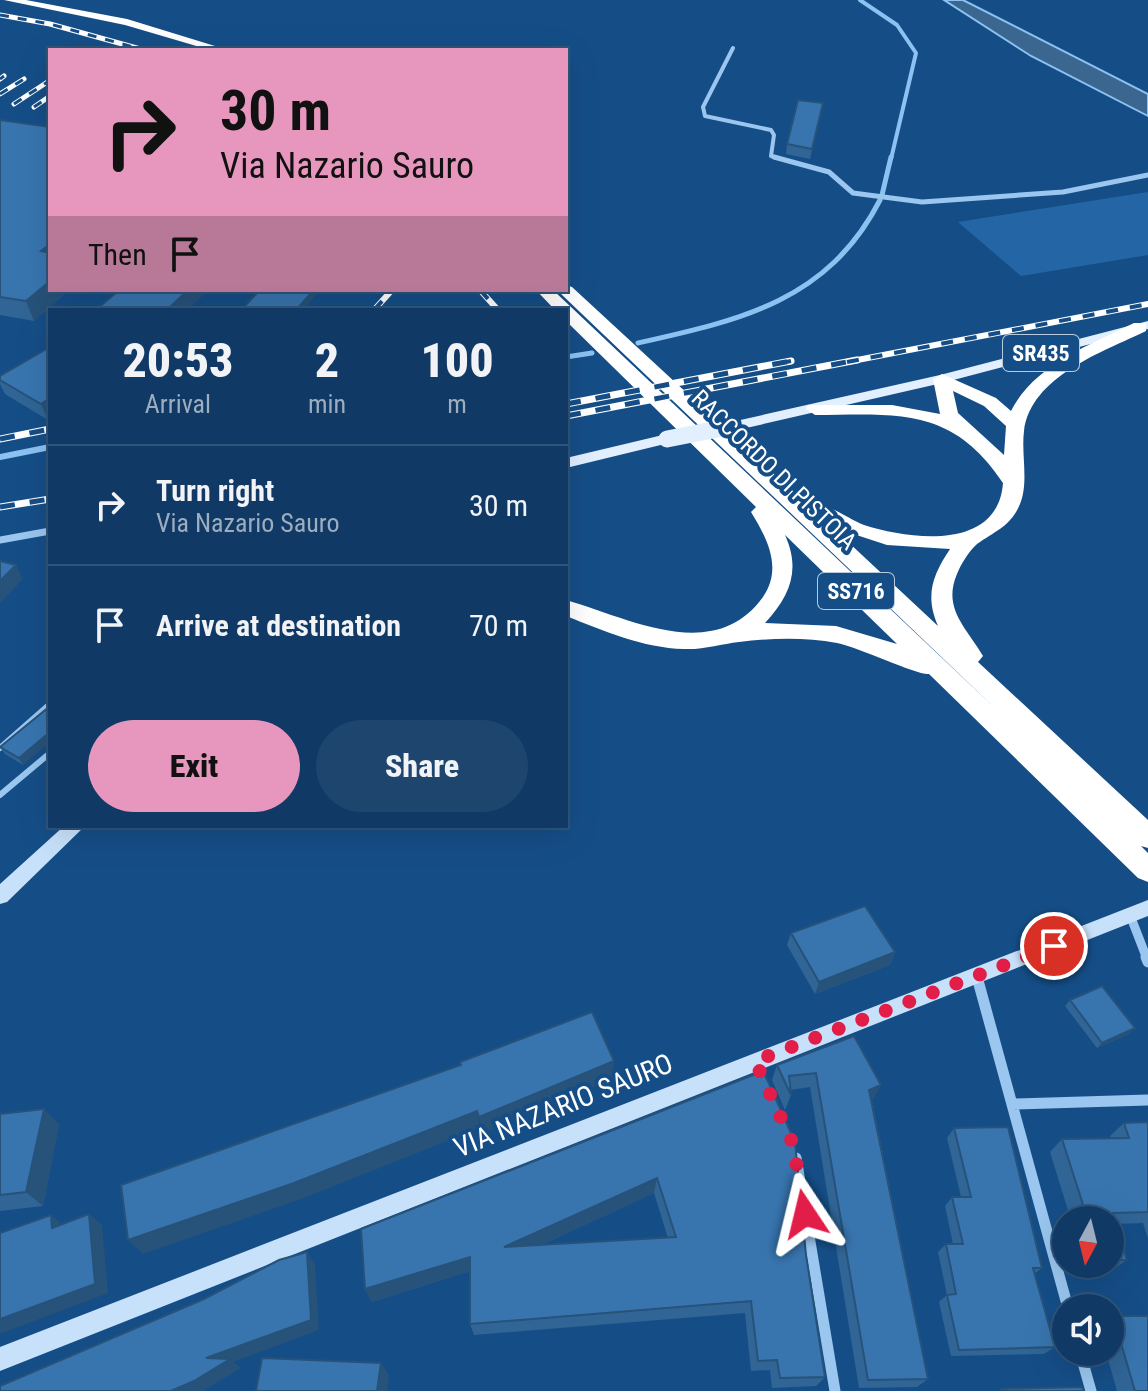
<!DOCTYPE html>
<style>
:root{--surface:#103a65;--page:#1e456e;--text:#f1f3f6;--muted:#9cadbf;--line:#305479;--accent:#e797bd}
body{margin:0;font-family:"Roboto Condensed",sans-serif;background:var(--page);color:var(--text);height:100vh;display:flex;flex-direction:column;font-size:30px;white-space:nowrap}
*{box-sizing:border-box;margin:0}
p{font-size:26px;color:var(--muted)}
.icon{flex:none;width:44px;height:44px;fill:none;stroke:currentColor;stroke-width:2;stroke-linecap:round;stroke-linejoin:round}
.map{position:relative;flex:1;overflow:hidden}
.drawer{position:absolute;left:48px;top:308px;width:520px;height:520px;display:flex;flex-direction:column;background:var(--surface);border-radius:0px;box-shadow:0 8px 32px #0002,0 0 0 2px var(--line)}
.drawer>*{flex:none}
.hud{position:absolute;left:48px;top:48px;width:520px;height:244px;border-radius:0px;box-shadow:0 8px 32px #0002,0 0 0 2px var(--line);background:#e797bd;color:#111;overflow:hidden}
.needle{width:52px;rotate:187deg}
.tools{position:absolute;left:1052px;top:1206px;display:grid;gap:16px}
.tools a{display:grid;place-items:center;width:72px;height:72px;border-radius:50%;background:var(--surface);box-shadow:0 8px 32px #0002,0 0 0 2px var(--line);font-size:40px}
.pin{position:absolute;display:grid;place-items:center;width:68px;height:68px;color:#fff;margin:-34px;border:4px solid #fff;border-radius:50%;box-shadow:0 2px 8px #0007}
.me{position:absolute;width:88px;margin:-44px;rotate:350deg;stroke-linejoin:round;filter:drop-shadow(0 0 6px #0008)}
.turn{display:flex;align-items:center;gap:28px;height:168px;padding:0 40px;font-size:36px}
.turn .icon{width:104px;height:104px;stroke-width:2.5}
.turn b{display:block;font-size:56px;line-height:68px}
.then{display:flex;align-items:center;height:76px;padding:0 40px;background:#0003;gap:16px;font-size:30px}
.eta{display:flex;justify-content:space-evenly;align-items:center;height:136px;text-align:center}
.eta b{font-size:48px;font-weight:800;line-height:56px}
.primary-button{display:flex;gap:16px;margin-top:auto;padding:16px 40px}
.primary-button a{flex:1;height:92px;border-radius:48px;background:var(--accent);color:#111;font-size:32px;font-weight:800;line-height:92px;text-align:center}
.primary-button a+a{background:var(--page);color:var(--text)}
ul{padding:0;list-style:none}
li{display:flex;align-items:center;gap:24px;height:120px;padding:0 40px;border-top:2px solid var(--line)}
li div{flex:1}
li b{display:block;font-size:30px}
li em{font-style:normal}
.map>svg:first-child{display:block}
.green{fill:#2466a5}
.water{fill:#3b6690;stroke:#8cc2f2;stroke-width:2}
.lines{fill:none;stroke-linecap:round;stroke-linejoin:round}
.stream-far2{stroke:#8cc2f2;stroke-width:4}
.stream-far1{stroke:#8cc2f2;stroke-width:5}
.stream{stroke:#8cc2f2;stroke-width:6}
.lane{stroke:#9ac6ef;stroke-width:6}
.street-far4{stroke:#9ac6ef;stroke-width:4}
.street-far3{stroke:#9ac6ef;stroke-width:5}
.street-far2{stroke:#9ac6ef;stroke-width:7}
.street-far1{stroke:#9ac6ef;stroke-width:9}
.street{stroke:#9ac6ef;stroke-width:11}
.secondary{fill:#c8e1fa;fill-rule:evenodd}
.primary{fill:#e2efff;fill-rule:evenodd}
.highway{fill:#fff;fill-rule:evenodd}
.rail-far2-casing{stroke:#fff;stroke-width:5}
.rail-far1-casing{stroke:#fff;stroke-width:6}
.rail-casing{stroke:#fff;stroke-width:7}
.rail-far2{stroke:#154e87;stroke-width:3;stroke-dasharray:9;stroke-linecap:butt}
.rail-far1{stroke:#154e87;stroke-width:4;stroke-dasharray:12;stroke-linecap:butt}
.rail{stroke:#154e87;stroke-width:5;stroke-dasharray:15;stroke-linecap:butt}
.primary-bridge{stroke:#e2efff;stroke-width:17}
.wall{fill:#306596;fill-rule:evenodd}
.shaded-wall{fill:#27527a}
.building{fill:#3875af;stroke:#27527a;stroke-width:2;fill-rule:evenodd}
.route{stroke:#e11d48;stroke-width:14;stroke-dasharray:0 25.2}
.labels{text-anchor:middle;stroke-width:8;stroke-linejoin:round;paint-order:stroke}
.shield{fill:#154e87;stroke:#b9cadb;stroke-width:2}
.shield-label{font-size:22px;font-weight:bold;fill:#fff}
.street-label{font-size:24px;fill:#fff;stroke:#154e87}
.near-street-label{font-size:28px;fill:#fff;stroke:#154e87}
</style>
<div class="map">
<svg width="1148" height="1391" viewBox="0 0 1148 1391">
<rect width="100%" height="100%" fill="#154e87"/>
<path class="green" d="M1148 192V255L1021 276 958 222Z"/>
<path class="water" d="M944 0H963L1148 94V116L1031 56Z"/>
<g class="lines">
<path class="stream-far2" d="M860 0 897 25 916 53 891 159"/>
<path class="stream-far1" d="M882 195 891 157
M638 343C741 320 828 301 880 200
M566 357 592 353"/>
<path class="stream" d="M0 457 50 447"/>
<path class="lane" d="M0 748 50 704
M0 795 50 753"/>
<path class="street-far4" d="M733 48 703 107 705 116 771 130 774 135 771 156 781 159"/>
<path class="street-far3" d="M774 157 829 172 853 193 922 202 1063 192 1148 175"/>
<path class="street-far2" d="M0 540 50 531"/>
<path class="street-far1" d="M1130 915 1147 959"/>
<path class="street" d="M1146 957 1148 962
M977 977 1068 1308
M1013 1104 1148 1100
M796 1158 835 1391
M1080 1352 1091 1391"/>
<path class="secondary" d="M64 826H85L7 902 0 904V884Z
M1148 900V916L0 1371V1347Z"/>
<path class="primary" d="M1148 321V329L942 383 733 431 725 426 727 423 940 375Z
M667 434 675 439 673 442 566 468V458Z"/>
<path class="highway" d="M4 0H26L127 19 228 50H210L125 25Z
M566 285 572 287 807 504C824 500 848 519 864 525 911 540 998 551 1003 483 953 407 898 414 815 415L806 409 808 405H892L940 414 933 379 942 374 996 398 1011 411C1034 365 1090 345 1134 323H1146V331C1103 352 1031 376 1024 431 1021 454 1029 482 1020 504 1011 526 995 531 977 544 969 551 961 564 957 574 942 609 967 628 983 656L978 662 1148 820V848L1141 846 1148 853V882L1138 878 929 674C919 676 858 647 837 643 805 637 771 638 739 642 721 644 703 650 684 649 643 648 604 631 566 616V600C629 618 714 665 763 597 783 568 767 538 751 512L756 507 566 321V310H555L536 290H553L997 710 560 293 558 290H566ZM953 391 984 406 1006 426 1004 455 958 413ZM832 527 887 545 950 549C932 576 925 596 938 626ZM785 535 897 644 836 626 765 623C790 596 801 570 785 535Z"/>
<defs>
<path id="rail-far2" d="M0 15 50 24 144 50
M0 79 4 76
M0 94 24 79
M14 104 49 81
M34 107 50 96"/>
<path id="rail-far1" d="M480 290 498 310
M374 310 392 290
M786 362 791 361
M847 362 1148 304"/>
<path id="rail" d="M566 404 791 361
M566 416 857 360
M0 439 50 429
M0 507 50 499"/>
</defs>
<use href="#rail-far2" class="rail-far2-casing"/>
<use href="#rail-far1" class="rail-far1-casing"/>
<use href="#rail" class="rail-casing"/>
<use href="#rail-far2" class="rail-far2"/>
<use href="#rail-far1" class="rail-far1"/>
<use href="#rail" class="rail"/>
<path class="primary-bridge" d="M667 439 733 426"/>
</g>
<path class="wall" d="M821 112 810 159 786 154 787 144Z
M0 120 50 290H69L34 321 0 315Z
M50 347V419L48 420 5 394 0 384V376Z
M50 706 23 765 5 754 0 747Z
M791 933 895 952 890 965 815 994 787 945Z
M1070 1000 1129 1034 1097 1048 1065 1006Z
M777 1065 881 1085 872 1100 928 1379 917 1387 859 1388 810 1087 790 1090 791 1095 785 1110 772 1080Z
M761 1072 806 1255 825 1377 816 1386 772 1388 770 1370 751 1371 745 1313 474 1335 470 1324V1271L372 1302 365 1289ZM654 1193 668 1238 541 1245Z
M0 1114 59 1124 43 1206 0 1211Z
M1148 1122V1239L1143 1223 1116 1224 1127 1260 1112 1270H1086L1084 1264H1110V1220H1071L1050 1152 1062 1139 1111 1138 1110 1136 1124 1123Z
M954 1128 1042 1268 1034 1274 1055 1347 1044 1354 951 1356 939 1302 947 1295 938 1252 946 1244H953L945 1206 952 1197H961L947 1138Z
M1113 1316 1148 1391H1117L1106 1352H1110V1318Z"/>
<path class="shaded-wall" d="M50 244V270L41 251Z
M50 281V290H69L34 321 26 301Z
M188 290H208L188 310H167Z
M314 290H321L303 310H296Z
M50 398V419L48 420 41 404Z
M16 565 23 579 0 603V581Z
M50 732V742L23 765 19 758Z
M895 952 890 965 815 994 819 982Z
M1135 1028 1129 1034 1097 1048 1102 1043Z
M614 1061 613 1079 482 1134 479 1117Z
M881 1085 873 1100 862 1104 869 1090Z
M44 1109 59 1124 43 1206 26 1192Z
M477 1111 480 1128 304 1198 143 1254 128 1240Z
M657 1178 654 1193 506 1261 504 1247Z
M89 1214 102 1225 108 1293 0 1334V1319Z
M51 1215 64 1226 52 1228Z
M307 1252 315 1264 319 1330 233 1362 241 1368 203 1391H171L206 1358Z
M470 1257 473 1270 372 1302 365 1289Z
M381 1363 389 1375 387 1391H377Z"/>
<path class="building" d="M798 100 823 103 812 149 787 144Z
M0 120 50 127V244L41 251 50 253V281L26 301 0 297Z
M119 290H188L167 310H96Z
M260 290H314L296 310H241Z
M50 347V398L41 404 0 380V376Z
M0 561 16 565 0 581Z
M50 706V732L19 758 0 747Z
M865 906 895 952 819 982 791 933Z
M1102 986 1135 1028 1102 1043 1070 1000Z
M592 1012 614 1061 479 1117 477 1111 294 1183 128 1240 121 1185 461 1065 460 1062Z
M854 1036 881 1085 869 1090 928 1379 868 1380 816 1073 789 1076 791 1095 777 1065Z
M762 1068 795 1142 806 1255 825 1377 780 1378 777 1360 758 1361 751 1301 470 1324V1257L365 1289 361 1229 761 1072ZM657 1178 676 1237 504 1247Z
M44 1109 26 1192 0 1195V1114Z
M1148 1122V1212L1113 1213 1127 1260H1110V1220H1088L1062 1139 1129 1138 1124 1123Z
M1008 1127 1042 1268H1033L1055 1347 959 1350 947 1295 956 1294 946 1244H963L952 1197H971L954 1128Z
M89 1214 95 1284 0 1319V1233L51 1215 52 1228Z
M307 1252 311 1320 206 1358 230 1359 194 1381 171 1391H0V1386L204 1299 279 1260Z
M1113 1316H1148V1391H1135Z
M262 1358 381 1363 377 1391H256Z
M1082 1387 1084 1391H1002L1001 1389Z"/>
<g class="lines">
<path class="route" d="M805 1214 793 1144 755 1061 1054 946"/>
</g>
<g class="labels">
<g class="shield">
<rect x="1003" y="335" width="76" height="36" rx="6"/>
<rect x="818" y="573" width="76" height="36" rx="6"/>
</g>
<g class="shield-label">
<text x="1041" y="361">SR435</text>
<text x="856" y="599">SS716</text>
</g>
<g class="street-label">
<text transform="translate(774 470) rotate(44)" y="8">RACCORDO DI PISTOIA</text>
</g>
<g class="near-street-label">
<text transform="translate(563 1105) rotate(-22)" y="10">VIA NAZARIO SAURO</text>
</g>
</g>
</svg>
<div class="tools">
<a><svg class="needle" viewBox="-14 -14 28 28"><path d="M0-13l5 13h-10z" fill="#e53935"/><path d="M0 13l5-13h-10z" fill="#9cadbf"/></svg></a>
<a><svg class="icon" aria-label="sound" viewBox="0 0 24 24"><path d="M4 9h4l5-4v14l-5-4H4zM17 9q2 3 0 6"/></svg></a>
</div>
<div class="pin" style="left:1054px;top:946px;background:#d93025"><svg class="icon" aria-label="arrive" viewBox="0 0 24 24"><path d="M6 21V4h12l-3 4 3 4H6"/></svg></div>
<svg class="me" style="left:805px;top:1214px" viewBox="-20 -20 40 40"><path d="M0-17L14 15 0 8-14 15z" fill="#e11d48" stroke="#fff" stroke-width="4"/></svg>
<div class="hud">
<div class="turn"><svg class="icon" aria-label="right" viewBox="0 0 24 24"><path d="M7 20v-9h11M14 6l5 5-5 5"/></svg><div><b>30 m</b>Via Nazario Sauro</div></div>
<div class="then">Then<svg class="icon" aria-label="arrive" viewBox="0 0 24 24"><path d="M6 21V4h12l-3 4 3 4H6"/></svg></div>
</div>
<section class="drawer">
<div class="eta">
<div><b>20:53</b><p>Arrival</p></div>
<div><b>2</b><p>min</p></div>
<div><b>100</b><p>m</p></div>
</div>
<ul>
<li><svg class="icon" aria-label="right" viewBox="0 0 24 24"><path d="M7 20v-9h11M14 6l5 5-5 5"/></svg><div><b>Turn right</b><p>Via Nazario Sauro</p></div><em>30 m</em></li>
<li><svg class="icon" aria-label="arrive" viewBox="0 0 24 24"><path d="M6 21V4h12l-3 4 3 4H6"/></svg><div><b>Arrive at destination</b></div><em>70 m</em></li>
</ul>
<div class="primary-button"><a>Exit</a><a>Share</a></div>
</section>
</div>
